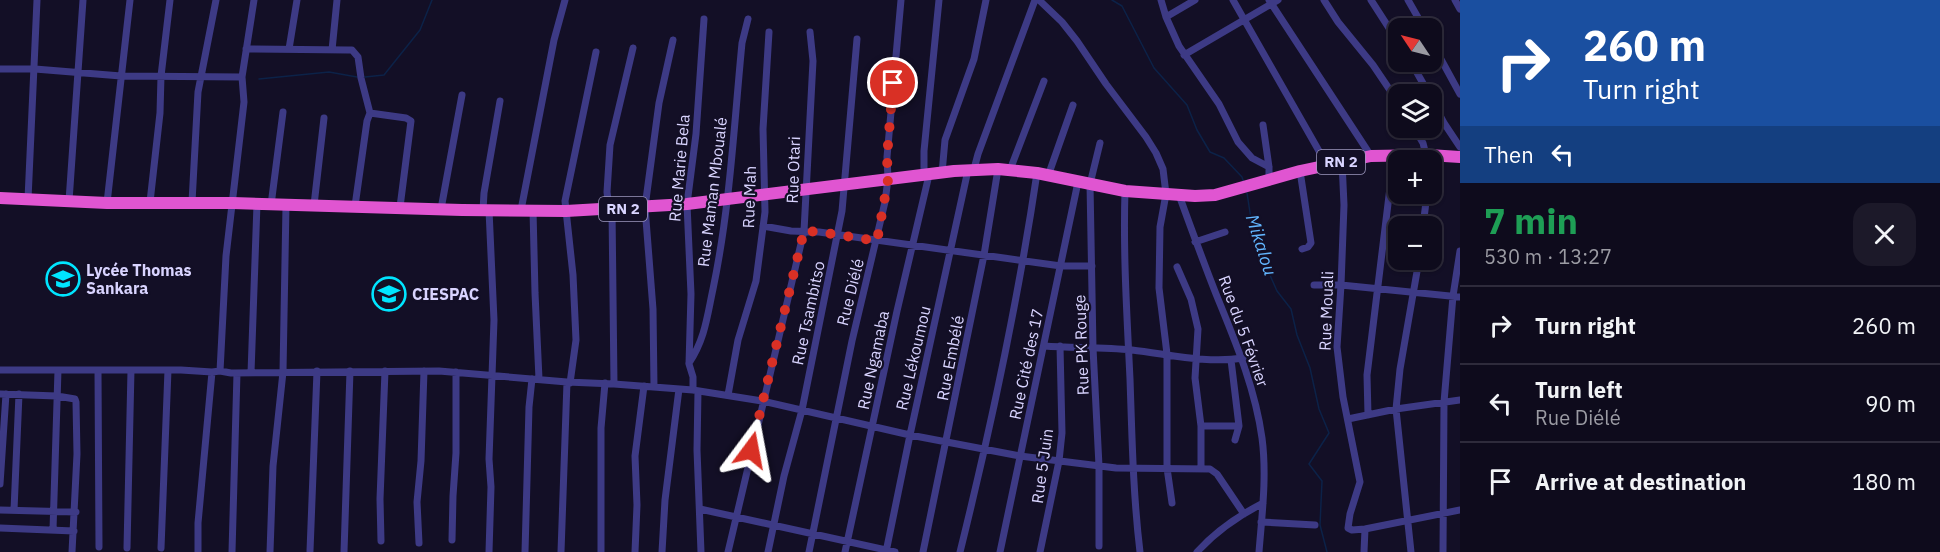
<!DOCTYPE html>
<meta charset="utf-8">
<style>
:root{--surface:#0e0b1c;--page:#1c1929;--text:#f1f3f6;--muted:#9b9ba3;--line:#2e2b3b}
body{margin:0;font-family:"IBM Plex Sans",sans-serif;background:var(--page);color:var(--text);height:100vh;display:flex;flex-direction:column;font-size:22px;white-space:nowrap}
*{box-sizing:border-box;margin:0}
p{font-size:20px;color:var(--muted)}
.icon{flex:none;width:33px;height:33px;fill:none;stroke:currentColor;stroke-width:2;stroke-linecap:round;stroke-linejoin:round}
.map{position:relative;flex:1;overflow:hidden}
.drawer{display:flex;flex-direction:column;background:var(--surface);width:480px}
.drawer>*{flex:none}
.banner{background:#1a4fa0;color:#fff;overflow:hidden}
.needle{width:39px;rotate:305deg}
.controls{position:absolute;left:1388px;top:18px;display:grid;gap:12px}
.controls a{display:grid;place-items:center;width:54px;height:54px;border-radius:12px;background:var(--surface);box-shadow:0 2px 4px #0004,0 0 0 2px var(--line);font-size:30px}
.pin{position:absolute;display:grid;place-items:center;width:51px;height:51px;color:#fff;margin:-26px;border:3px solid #fff;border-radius:50%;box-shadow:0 2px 6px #0007}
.me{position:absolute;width:66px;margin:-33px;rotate:13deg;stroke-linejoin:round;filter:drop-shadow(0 0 4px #0008)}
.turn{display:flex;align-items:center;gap:21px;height:126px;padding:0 24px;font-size:27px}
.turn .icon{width:78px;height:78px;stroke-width:2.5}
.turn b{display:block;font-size:42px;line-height:51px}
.then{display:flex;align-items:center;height:57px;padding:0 24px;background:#0003;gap:12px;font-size:22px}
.round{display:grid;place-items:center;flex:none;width:63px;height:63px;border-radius:18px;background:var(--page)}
.head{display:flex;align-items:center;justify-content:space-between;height:102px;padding:0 24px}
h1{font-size:36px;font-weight:800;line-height:45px;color:#1e9e55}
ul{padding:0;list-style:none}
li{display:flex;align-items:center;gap:18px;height:78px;padding:0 24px;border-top:2px solid var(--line)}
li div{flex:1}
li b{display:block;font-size:22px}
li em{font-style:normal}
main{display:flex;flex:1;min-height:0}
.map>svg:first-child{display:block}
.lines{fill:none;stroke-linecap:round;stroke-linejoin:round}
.stream{stroke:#0c2248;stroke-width:1.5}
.minor{stroke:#3d3a85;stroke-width:7}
.trunk{stroke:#e055d1;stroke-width:12}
.route{stroke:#d93025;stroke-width:10;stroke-dasharray:0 18}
.labels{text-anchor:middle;stroke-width:4.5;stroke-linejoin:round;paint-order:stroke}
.shield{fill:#130f26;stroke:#9e99be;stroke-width:1.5}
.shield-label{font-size:15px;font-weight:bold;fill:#d9d4ff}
.street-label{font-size:16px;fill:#d9d4ff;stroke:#130f26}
.poi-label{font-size:16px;font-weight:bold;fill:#d9d4ff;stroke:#130f26;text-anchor:start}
.water-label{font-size:18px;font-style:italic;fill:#62b6ff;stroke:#130f26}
</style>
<main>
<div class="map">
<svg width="1460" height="552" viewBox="0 0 1460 552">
<rect width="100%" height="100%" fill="#130f26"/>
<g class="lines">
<path class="stream" d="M1112 0 1122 6 1154 68 1187 105 1197 130 1210 152 1224 158 1242 177 1244 183
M365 77 384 75 420 30 432 0
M259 79 329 72 357 77
M1247 193 1251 219 1261 255 1277 291 1291 309 1297 335 1310 368 1319 409 1329 433 1309 464 1322 481 1320 525 1327 552"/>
<path class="minor" d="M1039 0 1062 22 1077 41 1106 84 1146 137 1156 153 1163 169 1166 194 1160 227 1159 288 1167 354V468L1172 503
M1161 0 1166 17 1179 46 1219 104 1238 142 1252 158 1269 167
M1233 0 1327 165
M1269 0 1371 156
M1324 0 1338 22 1373 65 1398 102
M1371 0 1398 42
M1408 0 1424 28
M1455 0 1460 9
M1166 17 1195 0
M1431 41 1460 94
M246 49 348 50H352L358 57 361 78 370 113 367 121 355 206
M289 49 297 0
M332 50 337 0
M1184 55 1278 0
M1411 62 1429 94
M0 69H35L121 76 242 77
M1431 99 1444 123 1460 147
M370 113 406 118 411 121 400 207
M1263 125 1269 167V181
M1414 128 1423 143 1426 155
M1342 162 1344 205 1341 285 1337 347 1343 397 1360 482 1350 514 1348 528 1352 530 1365 529 1460 510
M974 169 978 154 1035 0
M1010 170 1044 81
M1300 171 1311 243 1308 247 1302 249
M942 173 945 140 974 59 986 0
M924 175V151L939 0
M1048 176 1073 105
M1125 191C1123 254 1127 316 1130 379 1132 436 1133 494 1140 552
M1179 195C1191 228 1203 261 1216 294 1235 341 1255 387 1262 438 1267 476 1262 514 1259 552
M28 199 37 0
M69 201 83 0
M150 202 160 113 161 76 170 0
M192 202 198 92 216 0
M107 203 130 0
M271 205 283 112
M314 205 324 118
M441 209 462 95
M483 210 484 193 500 101
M489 210 494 320 489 459 491 487 489 552
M521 210 554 40 565 0
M533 210 535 293 539 379
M763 226 791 231 819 232 1061 266H1092
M1423 226 1427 194
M1195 242 1225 232
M1177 267 1191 299 1198 329 1195 378 1201 426V469
M1314 285H1341L1460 297
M1044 346C1073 348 1103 347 1132 350 1168 354 1207 364 1243 358
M1231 360 1239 426 1235 440
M689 363C705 339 707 317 713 289 730 208 734 125 742 43L748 19
M0 370H181L212 372 220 371 231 373 439 371 567 382 614 384 693 390 762 401 910 435 1020 456 1116 468 1210 469 1217 474 1244 514
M98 370 99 547
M220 371 226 256 244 102 242 77 254 0
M251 373 257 204
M570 383 576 340 573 275 565 201 596 52
M614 384 612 209 608 200 607 192 610 145 633 48
M654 387 653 309 645 207 659 103 673 40
M693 390V377L689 364 691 294 687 204 696 134 704 19
M698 391 697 450 701 552
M0 394 57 396 75 399 76 402 77 454 72 552
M728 395 738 340 756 281 765 212 763 129 769 32
M1368 415 1367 375 1394 155
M1348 419 1396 409 1460 400
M1201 426H1239
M0 484 6 394
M700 509 895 552
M0 510 76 512
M14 510 19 394
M1261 522 1315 525
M0 528 74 531
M53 530 58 370
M452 540 453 496 456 453V372
M381 541 380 499 385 371
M419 543 417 502 421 461 424 371
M1099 546V466L1093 348 1090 184 1100 143
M127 548 131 370
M161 548 168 370
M310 551 317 371
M198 552V523L212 372
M232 552 237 373
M270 552 273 466 283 372 286 205
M344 552 350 371
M525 552 529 407 532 379
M561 552 567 382
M601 552V428L605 383
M635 552 637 505 635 456 644 386
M662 552 665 500 679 389
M728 552 804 231 813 61 810 32
M768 552 784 476 802 410 842 211 857 39
M809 552 852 341 885 202 888 179 887 157 901 0
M845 552 897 311 929 175
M886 552 910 435 968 170
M923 552 984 255 998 169
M960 552C991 427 1018 301 1037 173
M1000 552 1078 182
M1040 552 1059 461 1062 433 1060 346
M1197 552C1216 531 1238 516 1263 503
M1364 552 1365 529
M1411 552 1396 409 1400 369 1419 260
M1443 552 1444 402 1453 296 1460 251"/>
<path class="trunk" d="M0 198 107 203H233L462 210 566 211 687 204 954 171 998 169 1037 173 1125 191 1195 196 1215 195 1300 171 1371 156 1429 155 1460 157"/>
</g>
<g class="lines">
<path class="route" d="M751 450 804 231 819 232 877 241 888 180 887 157 893 83"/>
</g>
<defs>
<symbol id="university-ring" viewBox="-11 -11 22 22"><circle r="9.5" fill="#130f26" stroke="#00e5ff" stroke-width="1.5"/><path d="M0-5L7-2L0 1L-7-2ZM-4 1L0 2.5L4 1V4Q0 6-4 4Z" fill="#00e5ff"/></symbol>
</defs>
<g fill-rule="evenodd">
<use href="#university-ring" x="44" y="260" width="38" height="38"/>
<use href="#university-ring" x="370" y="275" width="38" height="38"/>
</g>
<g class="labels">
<g class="shield">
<rect x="1317" y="150" width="48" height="24" rx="4.5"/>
<rect x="599" y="197" width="48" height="24" rx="4.5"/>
</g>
<g class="shield-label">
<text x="1341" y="167">RN 2</text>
<text x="623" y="214">RN 2</text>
</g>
<g class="street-label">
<text transform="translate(679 168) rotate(-85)" y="6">Rue Marie Bela</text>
<text transform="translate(793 170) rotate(-88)" y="6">Rue Otari</text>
<text transform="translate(712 192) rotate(-83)" y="6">Rue Maman Mboualé</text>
<text transform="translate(749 197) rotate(-88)" y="6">Rue Mah</text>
<text transform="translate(850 292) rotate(-76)" y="6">Rue Diélé</text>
<text transform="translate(1326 311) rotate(-88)" y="6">Rue Mouali</text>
<text transform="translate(808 313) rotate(-78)" y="6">Rue Tsambitso</text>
<text transform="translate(1244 331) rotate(70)" y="6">Rue du 5 Février</text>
<text transform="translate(1081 345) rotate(-92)" y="6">Rue PK Rouge</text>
<text transform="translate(913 358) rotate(-77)" y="6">Rue Lékoumou</text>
<text transform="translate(950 358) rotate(-79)" y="6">Rue Embélé</text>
<text transform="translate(873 360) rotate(-78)" y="6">Rue Ngamaba</text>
<text transform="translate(1026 364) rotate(-78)" y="6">Rue Cité des 17</text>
<text transform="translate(1042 466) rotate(-82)" y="6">Rue 5 Juin</text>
</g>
<g class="poi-label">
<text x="86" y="276">Lycée Thomas<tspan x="86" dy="18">Sankara</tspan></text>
<text x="412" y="300">CIESPAC</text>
</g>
<g class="water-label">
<text transform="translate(1261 245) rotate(72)" y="6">Mikalou</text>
</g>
</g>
</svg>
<div class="controls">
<a><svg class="needle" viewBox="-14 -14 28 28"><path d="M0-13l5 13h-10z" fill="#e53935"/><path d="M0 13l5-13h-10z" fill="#9b9ba3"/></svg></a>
<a><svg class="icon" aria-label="layers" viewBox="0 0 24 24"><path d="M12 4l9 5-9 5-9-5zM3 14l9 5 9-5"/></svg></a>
<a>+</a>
<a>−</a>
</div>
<div class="pin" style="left:893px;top:83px;background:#d93025"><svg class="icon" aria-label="arrive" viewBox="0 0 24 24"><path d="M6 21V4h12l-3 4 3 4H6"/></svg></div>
<svg class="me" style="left:751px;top:450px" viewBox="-20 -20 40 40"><path d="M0-17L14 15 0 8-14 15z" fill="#d93025" stroke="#fff" stroke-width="4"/></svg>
</div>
<section class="drawer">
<div class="banner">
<div class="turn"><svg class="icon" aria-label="right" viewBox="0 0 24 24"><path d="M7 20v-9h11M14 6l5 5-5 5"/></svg><div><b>260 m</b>Turn right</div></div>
<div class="then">Then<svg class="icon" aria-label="left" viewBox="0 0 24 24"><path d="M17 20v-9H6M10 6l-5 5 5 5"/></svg></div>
</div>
<div class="head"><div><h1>7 min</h1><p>530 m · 13:27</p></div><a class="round"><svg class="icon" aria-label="close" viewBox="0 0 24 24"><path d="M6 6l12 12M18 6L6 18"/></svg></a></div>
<ul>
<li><svg class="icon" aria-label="right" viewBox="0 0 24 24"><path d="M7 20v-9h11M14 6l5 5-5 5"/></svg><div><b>Turn right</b></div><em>260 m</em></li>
<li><svg class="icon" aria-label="left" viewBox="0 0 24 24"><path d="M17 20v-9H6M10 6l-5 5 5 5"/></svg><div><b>Turn left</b><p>Rue Diélé</p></div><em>90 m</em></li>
<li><svg class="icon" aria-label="arrive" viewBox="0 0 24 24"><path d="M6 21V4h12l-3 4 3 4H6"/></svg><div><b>Arrive at destination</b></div><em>180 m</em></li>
</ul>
</section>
</main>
